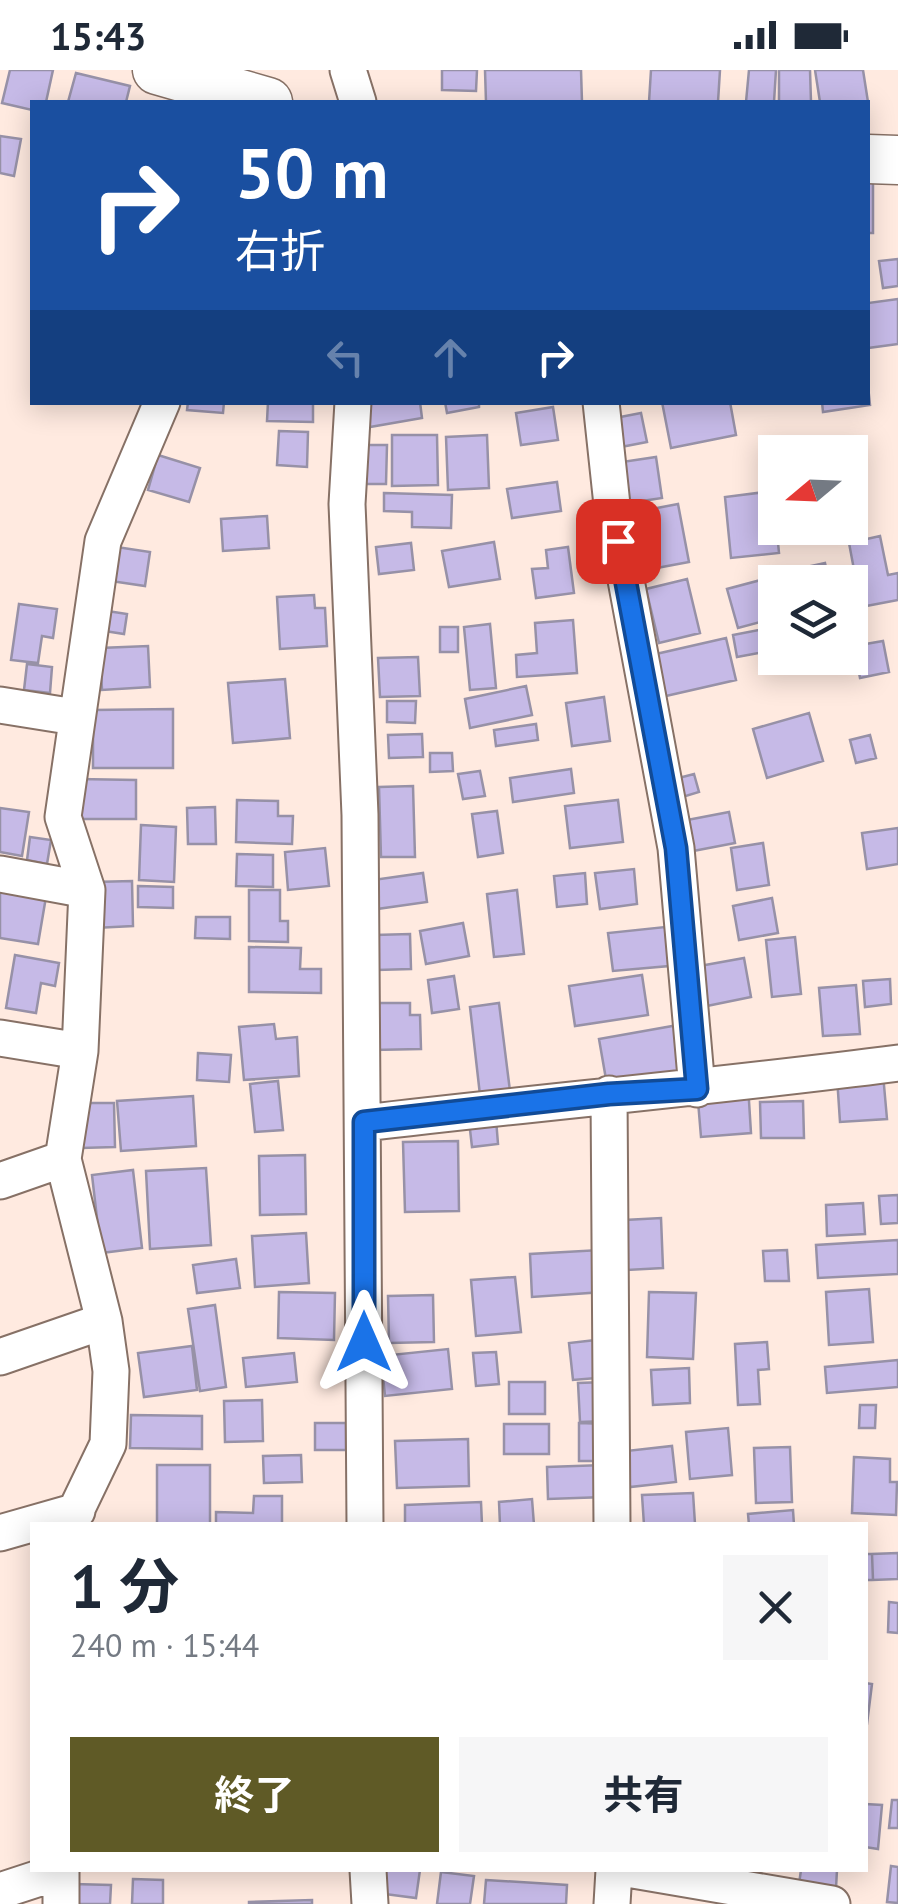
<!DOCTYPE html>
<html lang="ja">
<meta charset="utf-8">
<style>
:root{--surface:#fff;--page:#f6f6f7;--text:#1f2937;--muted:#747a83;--accent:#5f5a26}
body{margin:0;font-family:"PT Sans","Noto Sans JP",sans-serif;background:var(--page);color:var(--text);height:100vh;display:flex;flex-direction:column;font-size:38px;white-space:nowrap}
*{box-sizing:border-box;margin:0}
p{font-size:32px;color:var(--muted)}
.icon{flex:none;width:55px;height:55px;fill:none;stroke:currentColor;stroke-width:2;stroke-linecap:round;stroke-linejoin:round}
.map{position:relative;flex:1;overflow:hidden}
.sheet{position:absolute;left:30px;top:1452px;width:838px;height:350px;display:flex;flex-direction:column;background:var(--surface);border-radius:0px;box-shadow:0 5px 25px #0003}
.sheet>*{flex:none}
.top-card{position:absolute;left:30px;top:30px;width:840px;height:305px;border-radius:0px;box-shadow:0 5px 25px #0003;background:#1a4fa0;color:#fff;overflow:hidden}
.needle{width:65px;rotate:251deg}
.fabs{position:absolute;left:758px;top:365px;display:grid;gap:20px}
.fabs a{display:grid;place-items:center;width:110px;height:110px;border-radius:0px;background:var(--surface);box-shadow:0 5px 25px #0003;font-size:50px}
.pin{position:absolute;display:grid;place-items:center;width:85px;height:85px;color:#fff;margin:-42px;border-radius:20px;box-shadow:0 5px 15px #0006}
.me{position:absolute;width:110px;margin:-55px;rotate:0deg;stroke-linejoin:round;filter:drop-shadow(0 0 8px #0008)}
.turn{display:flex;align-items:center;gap:35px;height:210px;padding:0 40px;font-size:45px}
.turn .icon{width:130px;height:130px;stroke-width:2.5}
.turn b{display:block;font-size:70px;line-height:85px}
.lanes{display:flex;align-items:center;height:95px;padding:0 40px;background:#0003;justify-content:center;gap:50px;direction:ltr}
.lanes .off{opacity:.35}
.round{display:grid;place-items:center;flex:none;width:105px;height:105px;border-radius:0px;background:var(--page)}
.head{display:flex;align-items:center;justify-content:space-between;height:170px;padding:0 40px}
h1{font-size:60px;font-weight:700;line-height:75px}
.action{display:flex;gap:20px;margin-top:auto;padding:20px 40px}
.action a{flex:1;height:115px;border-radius:0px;background:var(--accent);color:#fff;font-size:40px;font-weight:700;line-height:115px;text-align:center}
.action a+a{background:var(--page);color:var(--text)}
.status{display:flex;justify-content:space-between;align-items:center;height:70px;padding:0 50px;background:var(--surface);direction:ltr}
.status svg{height:28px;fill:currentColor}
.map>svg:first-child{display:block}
.building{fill:#c6bae7;stroke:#9791a7;stroke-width:2.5}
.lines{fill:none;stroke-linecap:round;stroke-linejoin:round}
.street-casing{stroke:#877166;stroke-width:39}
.secondary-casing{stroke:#877166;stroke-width:51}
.street{stroke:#fff;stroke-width:35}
.secondary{stroke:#fff;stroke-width:48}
.route-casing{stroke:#114b97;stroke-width:25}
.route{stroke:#1a73e8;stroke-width:18}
</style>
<div class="status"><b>15:43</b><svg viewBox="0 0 49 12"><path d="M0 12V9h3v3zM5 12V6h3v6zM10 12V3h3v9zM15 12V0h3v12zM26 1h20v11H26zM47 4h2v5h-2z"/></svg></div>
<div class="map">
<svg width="898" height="1834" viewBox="0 0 898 1834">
<rect width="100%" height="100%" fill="#ffeae0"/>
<path class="building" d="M10 0H53L46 32H32V40L2 33Z
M442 0H477L476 21 442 20Z
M485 0H581L582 32H486Z
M651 0H720L718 32H649Z
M749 0H776L774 32H746Z
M779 0H810L811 32H779Z
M815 0H863L868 32H820Z
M76 3 130 16 126 32H68Z
M0 66 21 69 14 106 0 103Z
M868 108H873V163H868Z
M898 189V216L883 218 879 191Z
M898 229V274L868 278V233Z
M868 316 870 335 823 342 822 332H868Z
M188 332H224L223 343 187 340Z
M268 332H313V352L267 351Z
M366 332H420L422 348 370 357Z
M445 332H479V337L447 343Z
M662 332H730L736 365 671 378Z
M553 337 558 370 521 375 516 343Z
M641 343 647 372 621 377 615 348Z
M279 361 308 362 307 397 277 395Z
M392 365H437L438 415 392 416Z
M487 365 489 418 448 420 446 367Z
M359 375H387L386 414H358Z
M158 385 200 398 189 432 148 420Z
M656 387 662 428 629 433 622 392Z
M557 412 561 441 512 448 507 419Z
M773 421 779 483 731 488 725 427Z
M384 423 452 425 451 458 412 457V442L384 441Z
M678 434 689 492 646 500 636 442Z
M267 446 269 478 223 481 221 449Z
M880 466 888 505 898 503V530L861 537 849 473Z
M494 472 500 509 449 517 442 481Z
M411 473 414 500 379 504 376 477Z
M110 476 150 482 145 516 104 510Z
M568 477 574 523 536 528 532 499 548 498 546 480Z
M825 493 829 512H790L788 501Z
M772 507 775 548 738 558 727 519Z
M687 509 700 563 659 573 646 519Z
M314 525 315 538H325L327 576 280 579 277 527Z
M19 534 57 539 53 568 42 566 38 593 11 590Z
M101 540 127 544 124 564 98 560Z
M573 550 577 603 517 607 516 585 537 583 535 553Z
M490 554 496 618 470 620 464 557Z
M440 557H458V582H440Z
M775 557V580L737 587 733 565Z
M726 568 736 610 666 626 656 584Z
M883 571 889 602 860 608 854 576Z
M148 576 150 617 102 620 100 578Z
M418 587 420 626 380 627 378 588Z
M803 588H835L836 590 805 598Z
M27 594 52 597 50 623 24 620Z
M285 609 290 668 233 673 228 613Z
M526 616 532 645 470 658 465 629Z
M604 627 610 671 572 676 566 633Z
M387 631H416L415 653 387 652Z
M173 639V698H93V640Z
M809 643 823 691 767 708 753 659Z
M536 654 538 670 496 676 494 660Z
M422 664 423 687 389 688 388 665Z
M870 665 876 688 856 693 850 670Z
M430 683H452L453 701 430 702Z
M571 699 574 723 513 732 510 708Z
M480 701 485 726 463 729 458 704Z
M694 704 699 722 676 729 671 710Z
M78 709 136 710V749H78Z
M413 716 415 787H381L379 717Z
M237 730 278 731V746H293L292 774 236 772Z
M618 730 623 772 570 778 565 736Z
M215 737 216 774H188L187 738Z
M0 738 29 742 22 786 0 782Z
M497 741 503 783 478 787 472 744Z
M729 742 735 773 688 782 682 751Z
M141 755 176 757 174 812 139 810Z
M898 758V794L867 799 862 763Z
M30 767 51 770 47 794 27 790Z
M763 773 769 815 737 820 731 778Z
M325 778 329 816 288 820 285 782Z
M237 784 273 785V817L236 816Z
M634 799 637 834 600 839 595 803Z
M423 803 427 832 377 839 373 810Z
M585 803 587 834 557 837 554 806Z
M132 811 133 856 95 858 93 812Z
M0 814 47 821 38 874 0 868Z
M138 816 173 817V838L138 837Z
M249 820H280V851H288V872L249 871Z
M517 820 524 884 494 887 487 824Z
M772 828 778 863 739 870 733 836Z
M196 847H230V869L195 868Z
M463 853 469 886 426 894 420 861Z
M665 857 669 896 613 901 608 863Z
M410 864 411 899 377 900 375 865Z
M795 867 801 924 772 927 766 870Z
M249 877 301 878 300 899H321V923L249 922Z
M15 885 59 893 55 916 41 913 36 943 6 938Z
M744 888 751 927 702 937 694 897Z
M642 905 648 945 575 956 569 916Z
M454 906 459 939 432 943 428 910Z
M890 909 891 934 865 937 863 911Z
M856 915 860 964 823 966 819 918Z
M371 933H410V945H420L421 979 373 980Z
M499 933 510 1021 480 1025 470 937Z
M274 954 276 969 297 967 299 1006 244 1010 239 957Z
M678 955 687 1000 607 1015 599 969Z
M198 983 231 985 229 1012 197 1010Z
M883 1004 887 1049 840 1052 837 1007Z
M278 1011 283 1060 255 1062 250 1014Z
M748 1015 751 1063 701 1067 697 1019Z
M193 1026 196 1076 121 1081 117 1031Z
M803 1031 804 1068H761L760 1032Z
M80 1033H114L115 1077 81 1078Z
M496 1049 498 1074 472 1077 469 1051Z
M458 1071 459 1141 405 1142 403 1072Z
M305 1085 306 1144 260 1145 259 1086Z
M206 1098 211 1175 150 1179 146 1101Z
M133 1100 142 1178 101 1183 92 1105Z
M898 1125V1153L881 1154 879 1126Z
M863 1133 865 1164 827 1166 826 1135Z
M661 1148 663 1198 627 1200 625 1150Z
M306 1163 309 1213 255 1217 252 1166Z
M898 1170V1204L818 1208 816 1175Z
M600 1180 603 1222 532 1227 530 1184Z
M787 1180 789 1211H765L763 1181Z
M236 1189 240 1218 197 1223 193 1195Z
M515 1207 521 1262 476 1266 471 1210Z
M869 1219 873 1272 829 1275 826 1222Z
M279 1222 335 1223 334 1270 278 1268Z
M649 1222 696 1223 693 1289 647 1287Z
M433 1225 434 1272 389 1273 388 1226Z
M215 1235 226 1317 200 1321 188 1239Z
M605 1269 608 1307 573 1310 569 1273Z
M767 1272 769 1299 758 1300 760 1334 738 1335 735 1274Z
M192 1276 197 1320 144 1327 138 1283Z
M448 1279 452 1319 385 1326 381 1286Z
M496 1282 499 1314 476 1316 473 1283Z
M294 1283 297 1312 246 1317 243 1288Z
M898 1290V1317L827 1323 825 1297Z
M689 1298 690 1333 653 1335 651 1300Z
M509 1312H545V1344H509Z
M605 1312 607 1351 580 1352 578 1313Z
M262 1330 263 1371 225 1372 224 1331Z
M860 1335H876L875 1358H859Z
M131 1345 202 1346V1379L130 1378Z
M315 1353H346V1380H315Z
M579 1353 608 1354V1391H579Z
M504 1354H549V1384H504Z
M728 1358 732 1405 690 1409 686 1362Z
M468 1369 469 1416 397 1418 395 1371Z
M672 1376 676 1412 630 1417 626 1381Z
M790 1377 792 1432 756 1433 754 1378Z
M301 1385 302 1412 264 1413 263 1386Z
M854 1387 890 1389V1412H897L896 1445 852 1443Z
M157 1395H210V1455H157Z
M604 1395 605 1427 548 1429 547 1397Z
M693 1423 695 1454 644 1455 642 1425Z
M254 1426H282V1455H216V1442L253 1443Z
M532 1429 534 1455H500L499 1432Z
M481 1432 482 1455H405V1435Z
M793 1440 794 1455H749L748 1444Z
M898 1483V1509L873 1510 872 1484Z
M865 1484H872L873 1510H865Z
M889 1532 898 1533V1563L888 1562Z
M865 1613 872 1614 867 1654H865Z
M892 1730H898V1758H889Z
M865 1734 882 1735 878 1779 865 1777Z
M891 1796 898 1797V1833L887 1832Z
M381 1800H420L416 1828 377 1823Z
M801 1800H837L836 1818 799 1814Z
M441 1802 474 1806 470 1834H437Z
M133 1809 163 1810V1834H132Z
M486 1810 567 1815 566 1834H484Z
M73 1814 111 1815 110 1834H72Z
M312 1830V1834H249V1832Z"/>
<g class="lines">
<defs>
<path id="street" d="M348 0 358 32
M353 332 347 434 360 745 365 1455
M601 332 612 435 676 778 697 1019
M0 635 75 647
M0 804 87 820
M0 968 80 981
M609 1024 612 1455
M364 1053C542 1032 720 1016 898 993
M0 1111 63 1089
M0 1287 104 1251
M69 1455 108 1374 111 1301 104 1251 63 1089 80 981 87 820 63 747 103 471 162 332
M0 1463 77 1441
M368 1800 370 1834
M633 1800 832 1834
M0 1821 61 1801V1834
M612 1834 614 1800"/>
<path id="secondary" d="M157 0 268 32
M868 89 898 90"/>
</defs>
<use href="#street" class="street-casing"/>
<use href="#secondary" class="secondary-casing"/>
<use href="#street" class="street"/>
<use href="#secondary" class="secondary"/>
</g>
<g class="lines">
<defs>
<path id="route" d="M364 1272V1052L609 1024 697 1019 676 778 618 471"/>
</defs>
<use href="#route" class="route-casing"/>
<use href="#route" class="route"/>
</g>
</svg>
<div class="fabs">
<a><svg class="needle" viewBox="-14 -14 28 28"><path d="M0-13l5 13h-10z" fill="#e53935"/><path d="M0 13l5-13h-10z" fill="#747a83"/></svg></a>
<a><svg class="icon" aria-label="layers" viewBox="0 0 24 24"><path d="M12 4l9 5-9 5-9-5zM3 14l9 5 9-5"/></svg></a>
</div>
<div class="pin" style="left:618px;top:471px;background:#d93025"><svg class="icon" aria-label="arrive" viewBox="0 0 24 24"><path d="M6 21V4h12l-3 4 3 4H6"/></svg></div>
<svg class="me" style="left:364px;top:1272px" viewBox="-20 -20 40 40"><path d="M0-17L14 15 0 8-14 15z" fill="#1a73e8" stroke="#fff" stroke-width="4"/></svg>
<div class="top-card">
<div class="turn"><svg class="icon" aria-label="right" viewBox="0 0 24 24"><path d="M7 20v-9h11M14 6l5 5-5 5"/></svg><div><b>50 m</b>右折</div></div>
<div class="lanes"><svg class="icon off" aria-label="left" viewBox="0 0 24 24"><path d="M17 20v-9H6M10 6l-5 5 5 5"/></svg><svg class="icon off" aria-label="ahead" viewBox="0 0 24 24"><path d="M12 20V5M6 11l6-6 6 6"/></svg><svg class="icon" aria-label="right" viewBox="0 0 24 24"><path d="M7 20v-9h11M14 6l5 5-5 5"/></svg></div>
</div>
<section class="sheet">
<div class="head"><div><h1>1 分</h1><p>240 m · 15:44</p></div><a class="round"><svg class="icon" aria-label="close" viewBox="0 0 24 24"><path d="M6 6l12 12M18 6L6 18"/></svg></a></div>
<div class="action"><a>終了</a><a>共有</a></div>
</section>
</div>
